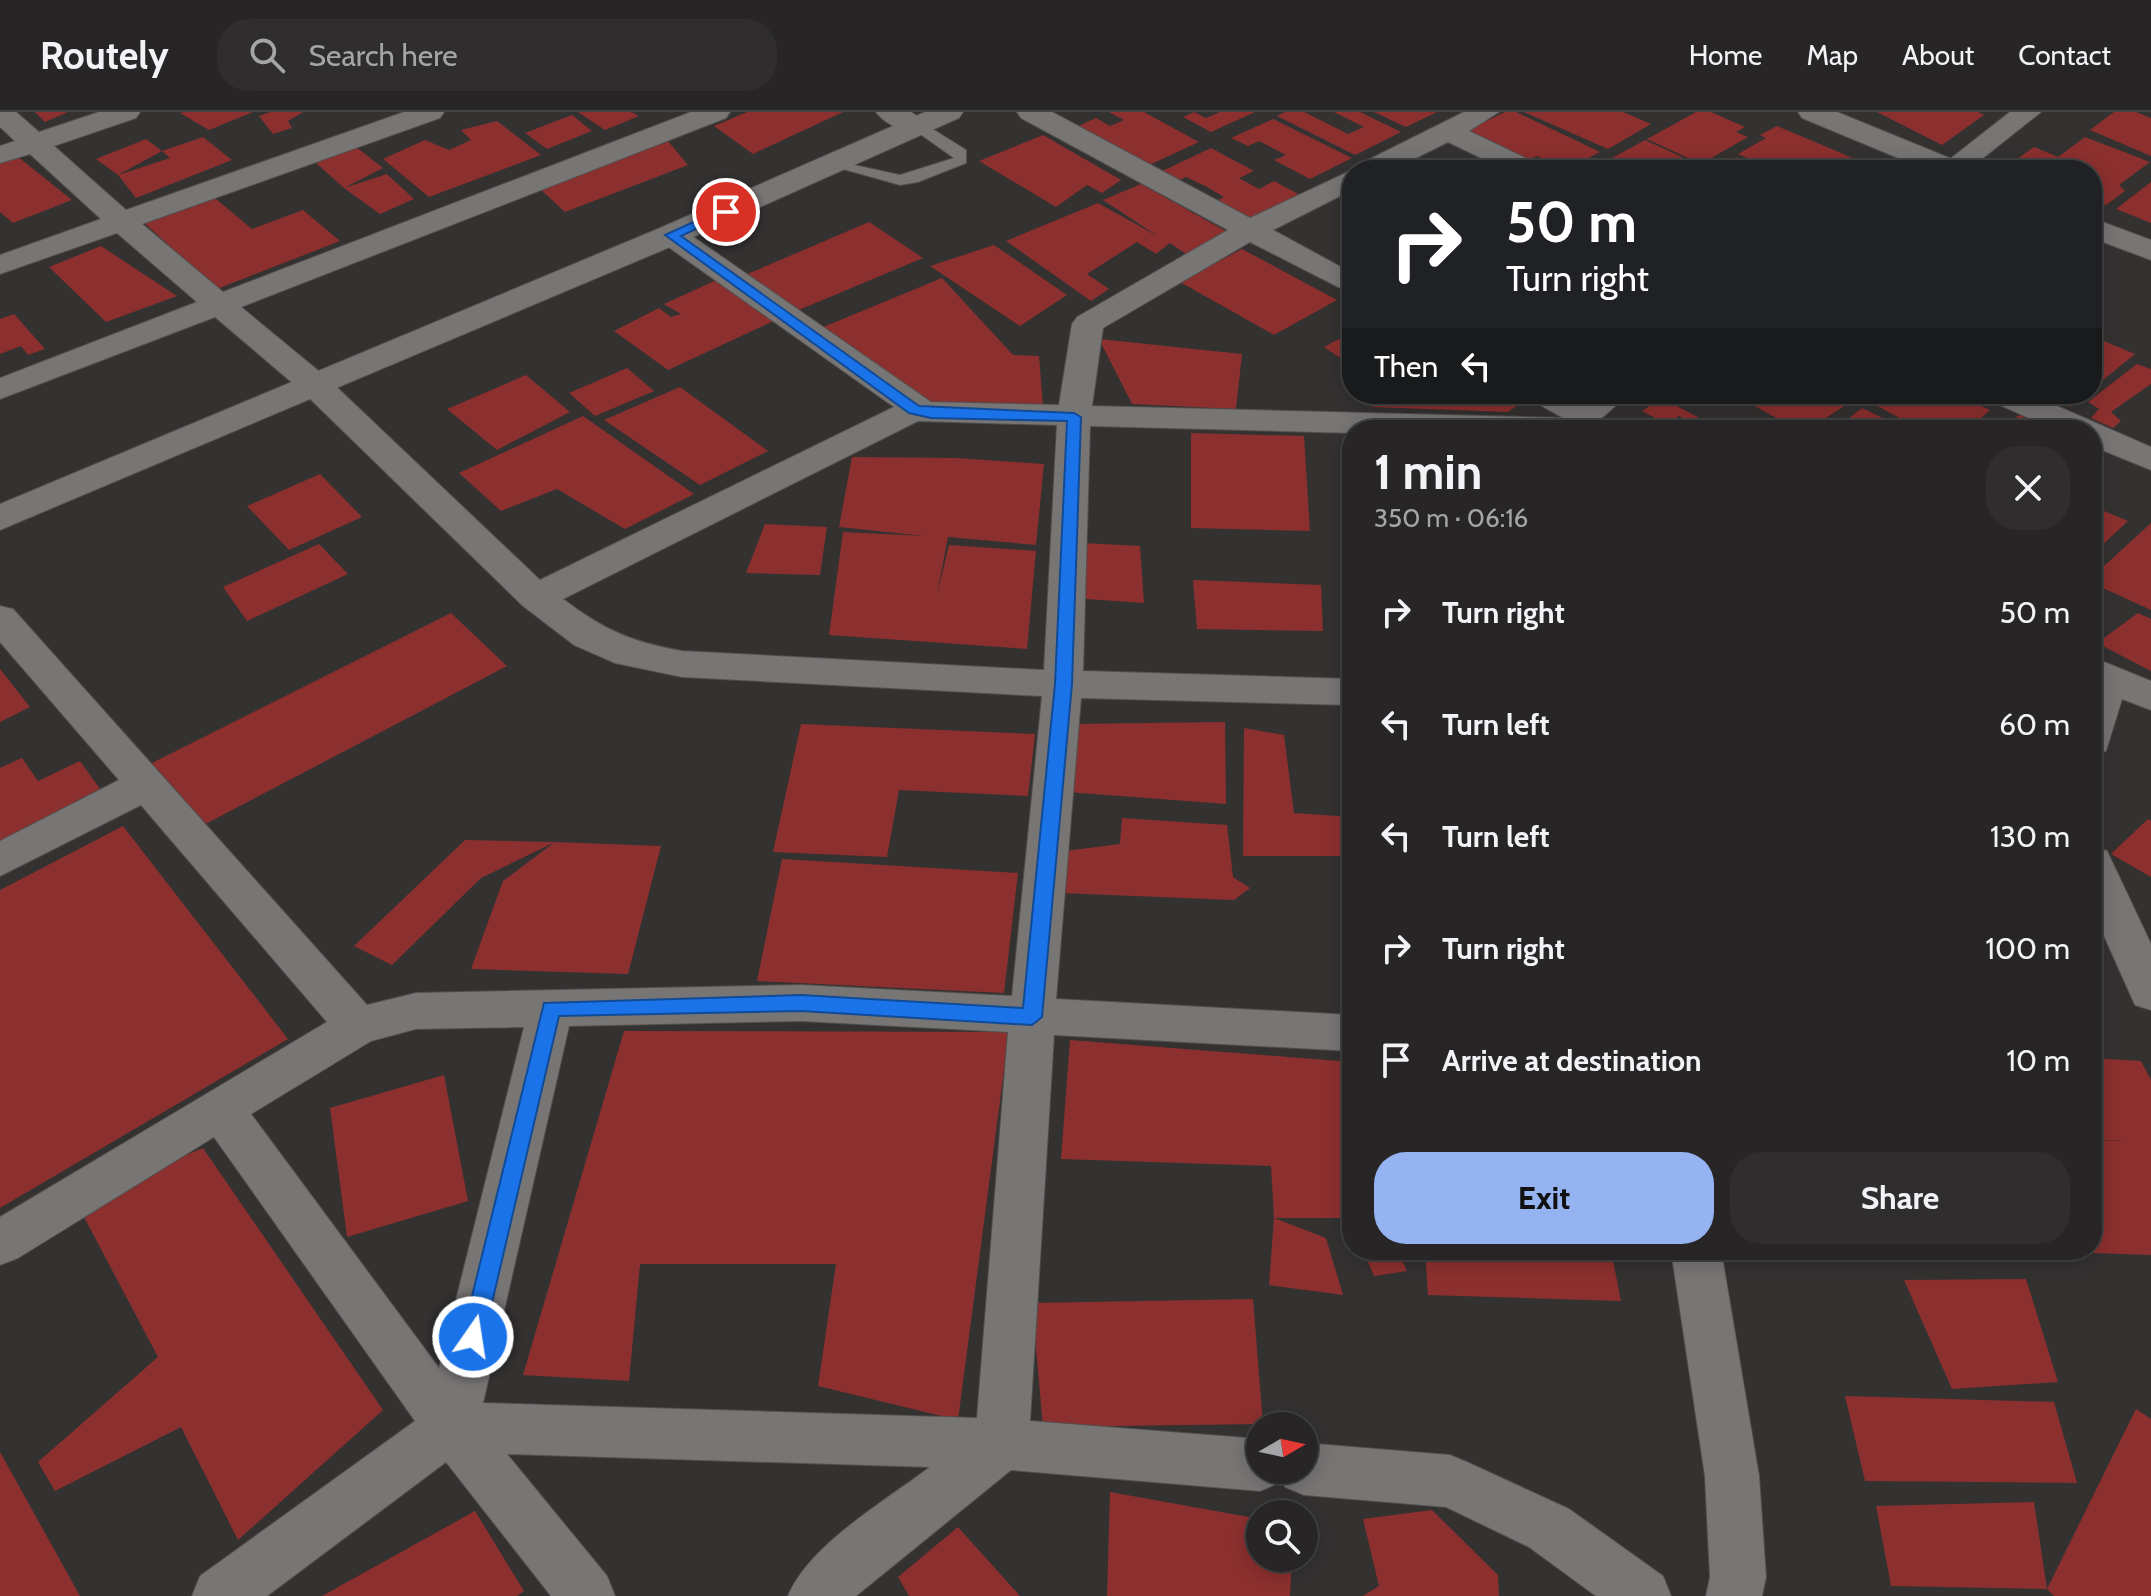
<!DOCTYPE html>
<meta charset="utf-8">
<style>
:root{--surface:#272525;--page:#2f2d2d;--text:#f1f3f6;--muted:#a4a5a7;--line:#434242;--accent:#95b2f1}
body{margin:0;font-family:Cabin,sans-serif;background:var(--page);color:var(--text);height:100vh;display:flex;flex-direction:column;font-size:30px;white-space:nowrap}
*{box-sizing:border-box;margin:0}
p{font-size:26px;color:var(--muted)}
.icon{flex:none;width:44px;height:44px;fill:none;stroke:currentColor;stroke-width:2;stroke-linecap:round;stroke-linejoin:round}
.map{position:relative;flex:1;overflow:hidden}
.sheet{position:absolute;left:1342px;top:308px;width:760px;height:840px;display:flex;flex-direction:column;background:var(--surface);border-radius:32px;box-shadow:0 4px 20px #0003,0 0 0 2px var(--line)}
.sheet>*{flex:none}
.top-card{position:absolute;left:1342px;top:48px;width:760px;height:244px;border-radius:32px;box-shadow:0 4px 20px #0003,0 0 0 2px var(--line);background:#202124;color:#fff;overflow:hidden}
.needle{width:52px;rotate:81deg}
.fabs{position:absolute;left:1246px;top:1300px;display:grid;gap:16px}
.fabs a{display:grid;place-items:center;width:72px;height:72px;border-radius:50%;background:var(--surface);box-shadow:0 4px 20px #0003,0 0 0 2px var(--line);font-size:40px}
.pin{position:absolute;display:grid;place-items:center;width:68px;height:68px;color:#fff;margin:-34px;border:4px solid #fff;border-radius:50%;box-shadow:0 2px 8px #0007}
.me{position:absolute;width:88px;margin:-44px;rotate:13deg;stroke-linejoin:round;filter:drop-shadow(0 0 6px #0008)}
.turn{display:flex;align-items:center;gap:28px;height:168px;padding:0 32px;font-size:36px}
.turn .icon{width:104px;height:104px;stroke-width:2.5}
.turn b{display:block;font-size:56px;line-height:68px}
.then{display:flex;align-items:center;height:76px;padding:0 32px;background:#0003;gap:16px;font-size:30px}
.round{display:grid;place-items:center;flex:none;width:84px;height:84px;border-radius:32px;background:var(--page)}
.head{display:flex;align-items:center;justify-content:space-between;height:136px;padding:0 32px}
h1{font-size:48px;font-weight:800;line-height:60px}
.action{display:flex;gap:16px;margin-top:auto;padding:16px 32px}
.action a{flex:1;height:92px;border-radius:32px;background:var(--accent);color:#111;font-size:32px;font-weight:800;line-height:92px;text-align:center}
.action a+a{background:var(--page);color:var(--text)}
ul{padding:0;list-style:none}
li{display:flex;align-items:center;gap:24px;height:112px;padding:0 32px}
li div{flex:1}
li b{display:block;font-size:30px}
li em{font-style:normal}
header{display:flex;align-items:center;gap:48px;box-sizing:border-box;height:112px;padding:0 40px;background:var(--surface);border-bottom:2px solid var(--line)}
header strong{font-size:38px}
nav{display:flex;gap:44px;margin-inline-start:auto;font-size:28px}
.search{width:560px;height:72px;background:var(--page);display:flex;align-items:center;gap:20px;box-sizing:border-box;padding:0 28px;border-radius:32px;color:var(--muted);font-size:30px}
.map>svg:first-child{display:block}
.building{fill:#8c302f}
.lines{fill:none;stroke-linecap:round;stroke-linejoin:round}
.service-casing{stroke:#52504f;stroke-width:2}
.minor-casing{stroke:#52504f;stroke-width:2}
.tertiary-casing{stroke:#52504f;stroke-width:2}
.service{fill:#787575;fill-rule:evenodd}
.minor{fill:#787575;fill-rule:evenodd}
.tertiary{fill:#787575;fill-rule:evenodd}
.route{fill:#1a73e8;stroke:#114b97;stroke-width:2}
</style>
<header>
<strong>Routely</strong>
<div class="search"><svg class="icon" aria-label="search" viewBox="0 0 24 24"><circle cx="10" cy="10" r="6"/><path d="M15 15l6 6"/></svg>Search here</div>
<nav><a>Home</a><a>Map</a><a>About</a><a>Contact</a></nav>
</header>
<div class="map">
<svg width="2151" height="1484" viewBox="0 0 2151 1484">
<rect width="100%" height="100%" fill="#343131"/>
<path class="building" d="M35 0H68L45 10Z
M185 0H253L209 18 180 1Z
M270 0H303L288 9 292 16 273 22 259 4Z
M578 0H631L639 4 605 18Z
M747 0H843L753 42 714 14Z
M1109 0H1144L1199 30 1143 56 1072 17 1096 6 1110 14 1124 8Z
M1194 0 1206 6 1220 0H1255L1211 20 1183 5Z
M1285 0H1304L1348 22 1364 15 1334 0H1360L1401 20 1355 43 1277 4Z
M1374 0H1437L1406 15Z
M1505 0H1516L1600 40 1565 58H1544L1537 54 1547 49 1537 44 1526 49 1466 19Z
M1524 0H1623L1651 12 1608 37Z
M1696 0H1711L1745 15 1736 20 1748 25 1701 52 1647 27Z
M1877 0H1978L1984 3 1942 33Z
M2114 0H2136L2151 6V44L2090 18Z
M572 3 592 19 547 37 525 21Z
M1273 7 1352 46 1310 67 1274 48 1286 43 1259 29 1248 34 1231 26Z
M497 9 541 43 429 85 383 47 425 28 449 38 471 28 461 18Z
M1777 14 1827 35 1868 53 1860 58H1774L1738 42 1766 26 1760 23Z
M1043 23 1121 68 1102 81 1087 73 1056 95 979 49Z
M203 25 232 48 136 86 118 63 170 46 162 39Z
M2085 25 2150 50 2119 73 2125 79 2106 93 2092 88V58H2018L2007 54 2034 35 2058 45Z
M146 27 162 39 118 63 96 47Z
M1645 28 1701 54 1694 58 1594 56Z
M668 29 688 53 565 100 538 75Z
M355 34 383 56 344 76 387 62 414 87 380 102 344 76 314 49Z
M1211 36 1254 59 1239 66 1259 77 1274 69 1302 84 1248 111 1212 91 1224 85 1207 75 1186 65 1175 70 1158 61Z
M17 44 72 88 13 111 0 100V51Z
M1736 45 1766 58H1713Z
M2151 70V111L2116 97Z
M1141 72 1231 122 1189 144 1170 131 1156 142 1137 130 1087 162 1109 177 1091 189 1006 129 1098 91 1159 125 1103 88Z
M210 82 252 117 303 98 340 129 217 177 140 107Z
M869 110 923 146 794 200 738 166Z
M994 133 1067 183 1020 214 930 154Z
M101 134 177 184 106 210 49 155Z
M1242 137 1337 188 1274 223 1180 170Z
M721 166 778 207 668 258 614 219 659 196 671 205 681 202 664 192Z
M942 166 1013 243 1039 244 1043 294 923 299 816 218Z
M14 202 45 237 28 243 21 234 0 242V207Z
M1352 220V254L1324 235Z
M2092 224 2135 242 2092 277Z
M1099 227 1242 242 1236 297 1132 292Z
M2137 252 2151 257V272L2111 300 2121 309 2113 316 2091 306 2099 297 2088 290Z
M627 256 654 279 595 304 569 281Z
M526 263 570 300 497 338 447 297Z
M680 275 768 339 700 373 604 308Z
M1370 282H1521L1528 286 1508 300 1373 295Z
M1733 282H1832L1849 291 1807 318H1798Z
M1878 282H1955L1990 298 1980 307 2003 317 2019 303 2045 313 2037 318H1922L1866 288Z
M2041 282H2086L2070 295Z
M1662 286 1705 309 1698 315 1679 304 1667 312 1642 299Z
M1862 296 1907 318H1851L1859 312 1848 307Z
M583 304 694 382 625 417 557 377 501 399 459 361Z
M1725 310 1760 316V318H1707Z
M1191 321 1304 324 1310 419 1191 416Z
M852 345 956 346 1044 352 1036 433 948 425 937 483 949 433 1036 439 1027 537 829 523 843 420 925 424 839 415Z
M320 362 362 405 289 438 247 394Z
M2092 394 2128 409 2097 438 2092 436Z
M2151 411V498L2092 471V465Z
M765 412 827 415 820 463 746 461Z
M1083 431 1140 434 1144 491 1086 487Z
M319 432 348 462 247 509 223 475Z
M1193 468 1321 473 1323 519 1197 517Z
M451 501 507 554 196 717 146 654Z
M2138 501 2151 507V559L2097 531Z
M0 557 30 595 0 610Z
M1225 610 1226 692 1067 680 1071 612Z
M801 612 1035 622 1028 684 899 678 887 745 773 740Z
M1244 616 1284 623 1294 701 1352 705V744H1243Z
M22 646 38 669 80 649 103 681 0 731V656Z
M1122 706 1227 713 1233 765 1250 776 1234 788 1060 781 1065 739 1120 732Z
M2148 707 2151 709V765L2111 742Z
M123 714 288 927 0 1096V778Z
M465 728 555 730 661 734 628 862 471 857 503 769 555 730 481 766 392 853 354 834Z
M782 747 1018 761 1004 881 757 869Z
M624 919 1009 920 958 1308 818 1274 836 1152H640L629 1269 523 1263Z
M1070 928 1352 950V1106H1274L1271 1054 1061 1047Z
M2092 946 2141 949 2151 968V1143L2092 1141V1029L2129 1028H2092Z
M444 963 468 1089 347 1125 330 996Z
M203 1036 383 1298 238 1428 181 1315 55 1379 38 1350 158 1245 75 1088Z
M1274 1106 1326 1126 1343 1183 1269 1173Z
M1363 1138H1397L1407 1159 1374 1164Z
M1425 1138H1611L1621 1189 1428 1183Z
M2026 1167 2058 1270 1952 1277 1904 1168Z
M1253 1187 1263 1312 1043 1315 1032 1191Z
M1845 1284 2054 1290 2077 1371 1865 1369Z
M2136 1297 2151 1307V1484H2054L2047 1477 1891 1474 1876 1394 2034 1390 2047 1477Z
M0 1340 80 1484H0Z
M1110 1380 1260 1407V1446H1292L1290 1484H1107Z
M1432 1398 1498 1463 1499 1484H1363L1379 1474 1363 1407Z
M475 1399 524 1479 517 1484H322Z
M958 1415 1020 1484H909L898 1465Z"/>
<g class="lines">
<defs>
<path id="service" d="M913 11H923L966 38V51L918 70 900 73 829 53 836 49 900 63 954 46 913 17Z"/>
<path id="minor" d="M0 0H16L39 20 99 0H140L136 6 54 34 126 98 404 0H444L440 6 142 112 223 180 691 0H730L726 6 241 195 326 265 540 468 894 295 660 129 656 123 660 117H682L931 290 1059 293 1072 212 1077 205 1228 118 1021 6 1017 0H1052L1250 106 1352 58V78L1273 118 1352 161V182L1250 130 1103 216 1092 294 1563 306 1533 289 1529 282H1569L1581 289 1591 282H1629L1588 318 1352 321 1090 314 1083 559 1352 567V593L1081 586 1056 887 1352 903V939L1054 923 1030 1309 1260 1327V1358H1304V1331L1450 1343 1469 1351 1569 1397 1663 1464 1671 1484H1596L1529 1435 1446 1395 1304 1383 1285 1375 1281 1367 1279 1371 1260 1379 1011 1358 856 1484H788C809 1433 885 1389 930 1355L507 1342 607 1464 615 1484H551L446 1350 267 1484H192L200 1464 415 1309 214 1025 18 1146 0 1153V1105L327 910 141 693 0 764V729L119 668 0 530V494L13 497 367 893 416 881 801 873 1012 884 1042 584 682 565 615 551 574 533 523 494 302 279 215 205 0 287V266L197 190 117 121 0 162V143L101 107 30 42 0 51V34L15 29 0 15ZM918 309 1057 313 1044 558 682 539C631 530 604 518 563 487ZM801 909 1008 920 977 1306 483 1291 569 914ZM524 915 439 1256 251 1002 371 929 416 917Z
M876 0H911L932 14 928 20C911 24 886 14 876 0Z
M1464 0H1499L1469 19 1538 52 1542 58H1506L1448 30 1392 58H1356L1360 52Z
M2010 0H2041L1968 58H1936Z
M1987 282H2030L2151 335V358L2092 334V318H2055L1991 289Z
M2092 545 2151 569V598L2122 587 2106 639 2092 643Z
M2092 734 2107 739 2151 832V898L2135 893 2092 797Z
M1671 1138H1721L1759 1364 1766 1465 1762 1484H1706L1710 1465 1705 1364Z"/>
<path id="tertiary" d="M925 0H963L959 6 682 130 0 418V392L660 116Z
M1798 0H1837L1964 52 1968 58H1927L1802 6Z
M2092 106 2151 128V148L2092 126Z"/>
</defs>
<use href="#service" class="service-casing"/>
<use href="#minor" class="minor-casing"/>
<use href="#tertiary" class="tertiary-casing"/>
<use href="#service" class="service"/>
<use href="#minor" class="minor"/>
<use href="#tertiary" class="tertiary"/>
</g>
<path class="route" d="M722 97 732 100 681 124 919 294 1074 301 1081 305 1072 572 1042 905 1032 913 801 899 559 904 484 1225 481 1232 473 1235 465 1232 462 1225 544 891 801 883 1023 896 1055 572 1067 309 931 306 909 301 665 123Z"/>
</svg>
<div class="fabs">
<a><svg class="needle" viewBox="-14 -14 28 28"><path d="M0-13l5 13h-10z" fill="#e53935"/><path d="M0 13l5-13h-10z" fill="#a4a5a7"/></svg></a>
<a><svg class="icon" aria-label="search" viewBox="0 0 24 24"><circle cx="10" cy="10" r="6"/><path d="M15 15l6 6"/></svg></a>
</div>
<div class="pin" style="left:726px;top:100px;background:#d93025"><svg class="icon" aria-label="arrive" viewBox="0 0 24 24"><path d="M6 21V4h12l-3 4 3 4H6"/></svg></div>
<svg class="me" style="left:473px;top:1225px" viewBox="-20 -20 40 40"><circle r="17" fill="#1a73e8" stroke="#fff" stroke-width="3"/><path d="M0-11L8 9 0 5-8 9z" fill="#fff"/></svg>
<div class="top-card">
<div class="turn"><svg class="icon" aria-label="right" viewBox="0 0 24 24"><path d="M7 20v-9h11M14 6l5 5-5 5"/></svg><div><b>50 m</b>Turn right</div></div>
<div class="then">Then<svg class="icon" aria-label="left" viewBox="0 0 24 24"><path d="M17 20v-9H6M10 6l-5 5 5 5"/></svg></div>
</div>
<section class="sheet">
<div class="head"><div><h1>1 min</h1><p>350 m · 06:16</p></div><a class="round"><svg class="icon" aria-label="close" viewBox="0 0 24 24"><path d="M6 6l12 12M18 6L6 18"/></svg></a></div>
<ul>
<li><svg class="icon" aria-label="right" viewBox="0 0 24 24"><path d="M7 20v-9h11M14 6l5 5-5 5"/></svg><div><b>Turn right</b></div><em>50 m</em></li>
<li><svg class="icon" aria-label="left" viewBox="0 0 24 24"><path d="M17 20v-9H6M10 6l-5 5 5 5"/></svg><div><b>Turn left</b></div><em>60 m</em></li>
<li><svg class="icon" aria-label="left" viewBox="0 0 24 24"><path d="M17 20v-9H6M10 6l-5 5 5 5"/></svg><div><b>Turn left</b></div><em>130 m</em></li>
<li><svg class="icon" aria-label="right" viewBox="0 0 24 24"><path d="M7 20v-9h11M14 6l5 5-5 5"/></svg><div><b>Turn right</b></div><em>100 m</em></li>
<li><svg class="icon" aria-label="arrive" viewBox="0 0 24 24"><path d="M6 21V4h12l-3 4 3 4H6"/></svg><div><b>Arrive at destination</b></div><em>10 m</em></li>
</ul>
<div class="action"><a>Exit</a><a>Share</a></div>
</section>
</div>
